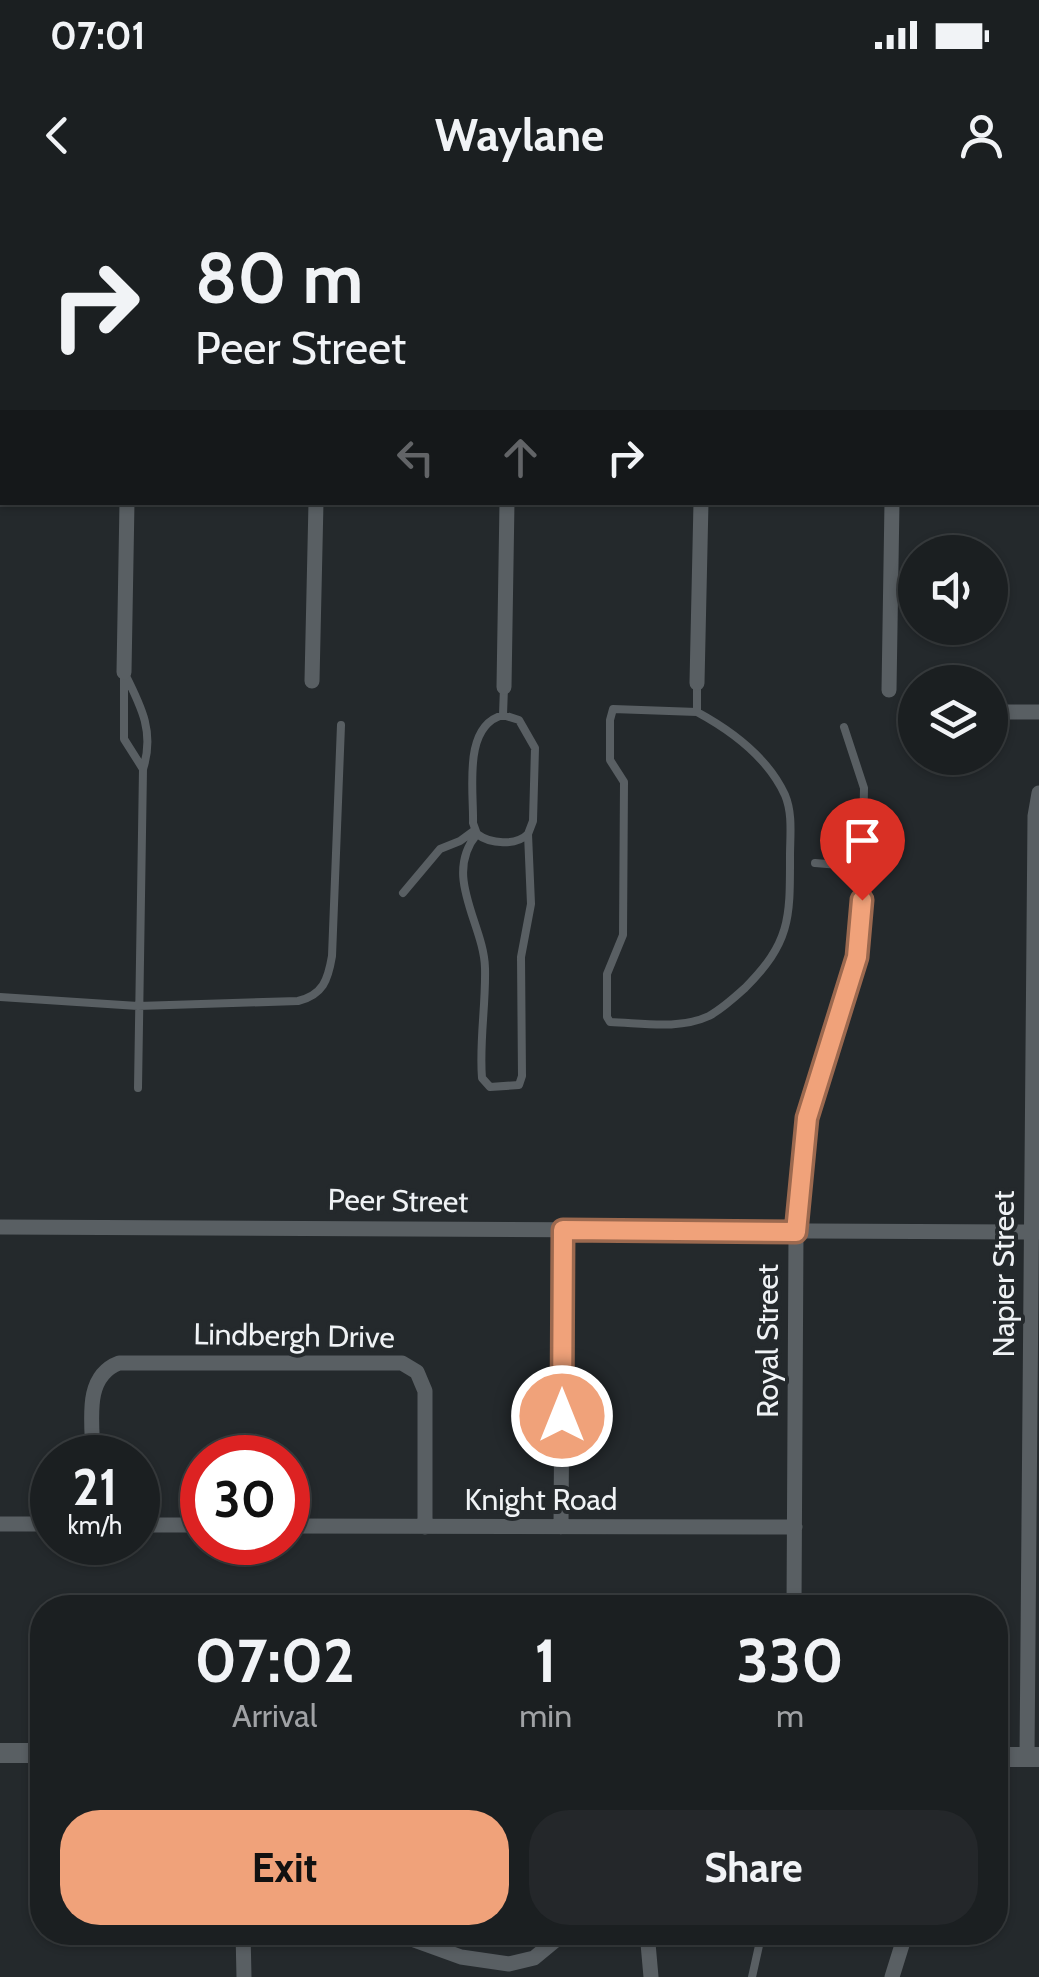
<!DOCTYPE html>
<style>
:root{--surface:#1b1f21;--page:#24272a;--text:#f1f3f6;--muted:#a0a2a5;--line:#393d3f;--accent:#f0a27a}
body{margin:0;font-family:Cabin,sans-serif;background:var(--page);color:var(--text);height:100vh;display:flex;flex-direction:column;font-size:38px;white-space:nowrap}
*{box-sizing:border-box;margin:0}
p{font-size:32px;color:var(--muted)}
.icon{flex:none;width:55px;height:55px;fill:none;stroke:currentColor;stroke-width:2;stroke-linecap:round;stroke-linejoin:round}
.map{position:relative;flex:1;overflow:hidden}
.details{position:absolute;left:30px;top:1395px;width:978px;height:350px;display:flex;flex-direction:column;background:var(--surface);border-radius:40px;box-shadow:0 2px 8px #0004,0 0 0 2px var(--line)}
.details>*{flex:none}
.banner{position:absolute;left:0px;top:0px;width:1040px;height:305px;box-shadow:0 2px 8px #0004,0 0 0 2px var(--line);background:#1b1f21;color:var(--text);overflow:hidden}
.tools{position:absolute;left:898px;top:335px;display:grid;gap:20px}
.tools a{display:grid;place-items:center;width:110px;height:110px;border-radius:50%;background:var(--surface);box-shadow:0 2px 8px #0004,0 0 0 2px var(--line);font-size:50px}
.speed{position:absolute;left:30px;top:1235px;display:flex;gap:20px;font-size:50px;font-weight:700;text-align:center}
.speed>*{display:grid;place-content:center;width:130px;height:130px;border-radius:50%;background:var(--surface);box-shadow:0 2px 8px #0004,0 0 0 2px var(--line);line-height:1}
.speed small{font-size:25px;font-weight:400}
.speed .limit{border:15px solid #d22;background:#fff;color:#111}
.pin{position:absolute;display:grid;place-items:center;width:85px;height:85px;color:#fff;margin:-102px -42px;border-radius:50% 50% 50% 0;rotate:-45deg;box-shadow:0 0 10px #0007}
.pin .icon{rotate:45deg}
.me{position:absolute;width:110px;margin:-55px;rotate:0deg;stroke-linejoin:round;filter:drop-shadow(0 0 8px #0008)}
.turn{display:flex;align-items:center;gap:35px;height:210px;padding:0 30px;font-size:45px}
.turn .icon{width:130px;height:130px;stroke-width:2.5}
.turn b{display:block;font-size:70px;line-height:85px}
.lanes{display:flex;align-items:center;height:95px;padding:0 30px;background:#0003;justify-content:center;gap:50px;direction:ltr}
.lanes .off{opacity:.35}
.eta{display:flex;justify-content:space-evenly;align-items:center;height:170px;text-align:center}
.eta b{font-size:60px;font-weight:700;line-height:70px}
.button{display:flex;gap:20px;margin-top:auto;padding:20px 30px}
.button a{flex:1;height:115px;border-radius:40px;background:var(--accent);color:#111;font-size:40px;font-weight:700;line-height:115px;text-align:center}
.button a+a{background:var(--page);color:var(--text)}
.status{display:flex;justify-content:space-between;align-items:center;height:70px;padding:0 50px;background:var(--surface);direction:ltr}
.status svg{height:28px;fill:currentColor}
header{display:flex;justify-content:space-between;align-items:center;height:130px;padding:0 30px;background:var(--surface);font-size:45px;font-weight:700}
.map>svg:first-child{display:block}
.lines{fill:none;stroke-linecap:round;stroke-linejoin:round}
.lane{stroke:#595f63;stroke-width:8}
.street{stroke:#595f63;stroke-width:15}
.secondary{stroke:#595f63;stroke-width:20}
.route-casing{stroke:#9c694f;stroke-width:25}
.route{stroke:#f0a27a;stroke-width:18}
.labels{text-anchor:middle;stroke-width:8;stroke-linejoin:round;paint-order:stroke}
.street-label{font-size:30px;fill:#eff2f5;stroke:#24292c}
</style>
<div class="status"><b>07:01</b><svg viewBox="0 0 49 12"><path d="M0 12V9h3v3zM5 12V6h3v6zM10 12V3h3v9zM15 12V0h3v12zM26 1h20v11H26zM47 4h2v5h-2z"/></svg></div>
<header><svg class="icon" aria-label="back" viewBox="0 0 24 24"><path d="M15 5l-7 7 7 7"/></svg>Waylane<svg class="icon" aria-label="person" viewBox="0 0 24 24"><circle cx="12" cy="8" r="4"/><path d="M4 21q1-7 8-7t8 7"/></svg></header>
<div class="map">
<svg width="1039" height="1777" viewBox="0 0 1039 1777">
<rect width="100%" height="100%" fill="#24292c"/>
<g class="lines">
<path class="lane" d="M124 472C141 506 155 532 143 569L138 888
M124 477V539L143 569
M613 509 697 512C732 531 768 558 785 595 793 614 790 636 790 656 790 718 791 742 745 788 734 798 722 809 709 816 679 830 642 823 610 822L607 817V774L623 735 624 582 610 560V520Z
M697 512V483
M503 515 519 520 535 548 533 621 528 634 531 704 521 757 522 876 519 885 490 887 482 878C479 842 486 805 485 768 484 724 442 676 477 634L473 623C474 591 462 526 503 515Z
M503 515 504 487
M477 634C490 644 516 646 528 634
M815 663 864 667
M403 693 440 649 460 641 475 630
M0 797 138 806 298 801C323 795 328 780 332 756L341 525
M796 1031 807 918 861 734 864 588 844 527
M752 1777 762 1732"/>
<path class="street" d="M130 2 131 0
M322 2V0
M512 2V0
M706 2V0
M896 2V0
M0 54H2
M1038 71H1039
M124 472 127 302
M312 481 316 302
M697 483 701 302
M504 487 507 302
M889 490 892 302
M990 512H1039
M0 1027 1039 1032
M93 1258C93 1225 82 1177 119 1163H402L417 1172 425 1191V1327
M0 1324H52
M138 1325H202
M288 1326 795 1327
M561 1327 563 1030
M794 1408 796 1032
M1027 1557 1035 616 1039 593
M243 1732 244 1777
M392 1732 461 1757 509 1764 534 1758 563 1734 646 1735
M647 1732 651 1777
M892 1777 906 1732"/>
<path class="secondary" d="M0 1553H42
M995 1557H1039"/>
</g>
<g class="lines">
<defs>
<path id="route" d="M562 1216 563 1030 796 1032 807 918 857 757 862 700"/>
</defs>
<use href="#route" class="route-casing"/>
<use href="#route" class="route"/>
</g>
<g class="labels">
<g class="street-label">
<text transform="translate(398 1001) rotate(1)" y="10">Peer Street</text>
<text transform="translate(1004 1074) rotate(-90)" y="10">Napier Street</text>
<text transform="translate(294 1136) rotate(1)" y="10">Lindbergh Drive</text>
<text transform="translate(768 1141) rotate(-90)" y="10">Royal Street</text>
<text x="541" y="1310">Knight Road</text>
</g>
</g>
</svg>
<div class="tools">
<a><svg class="icon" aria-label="sound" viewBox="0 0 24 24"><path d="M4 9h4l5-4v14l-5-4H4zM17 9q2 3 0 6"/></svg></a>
<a><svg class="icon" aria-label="layers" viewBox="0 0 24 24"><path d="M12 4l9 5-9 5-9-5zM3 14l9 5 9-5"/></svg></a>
</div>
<div class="speed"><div>21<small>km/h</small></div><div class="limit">30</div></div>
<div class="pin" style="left:862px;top:700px;background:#d93025"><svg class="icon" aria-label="arrive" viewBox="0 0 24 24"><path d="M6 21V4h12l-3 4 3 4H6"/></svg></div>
<svg class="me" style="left:562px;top:1216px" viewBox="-20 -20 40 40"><circle r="17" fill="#f0a27a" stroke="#fff" stroke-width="3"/><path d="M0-11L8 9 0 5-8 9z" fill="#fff"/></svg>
<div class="banner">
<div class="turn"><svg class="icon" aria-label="right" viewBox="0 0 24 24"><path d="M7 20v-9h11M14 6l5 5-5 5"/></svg><div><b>80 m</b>Peer Street</div></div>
<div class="lanes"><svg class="icon off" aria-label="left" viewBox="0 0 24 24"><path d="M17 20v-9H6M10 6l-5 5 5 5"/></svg><svg class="icon off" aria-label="ahead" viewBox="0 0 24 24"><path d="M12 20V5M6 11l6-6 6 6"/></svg><svg class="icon" aria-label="right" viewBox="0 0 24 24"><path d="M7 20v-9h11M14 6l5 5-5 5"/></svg></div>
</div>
<section class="details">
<div class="eta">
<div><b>07:02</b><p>Arrival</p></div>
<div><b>1</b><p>min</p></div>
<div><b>330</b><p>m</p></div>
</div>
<div class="button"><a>Exit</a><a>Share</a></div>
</section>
</div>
